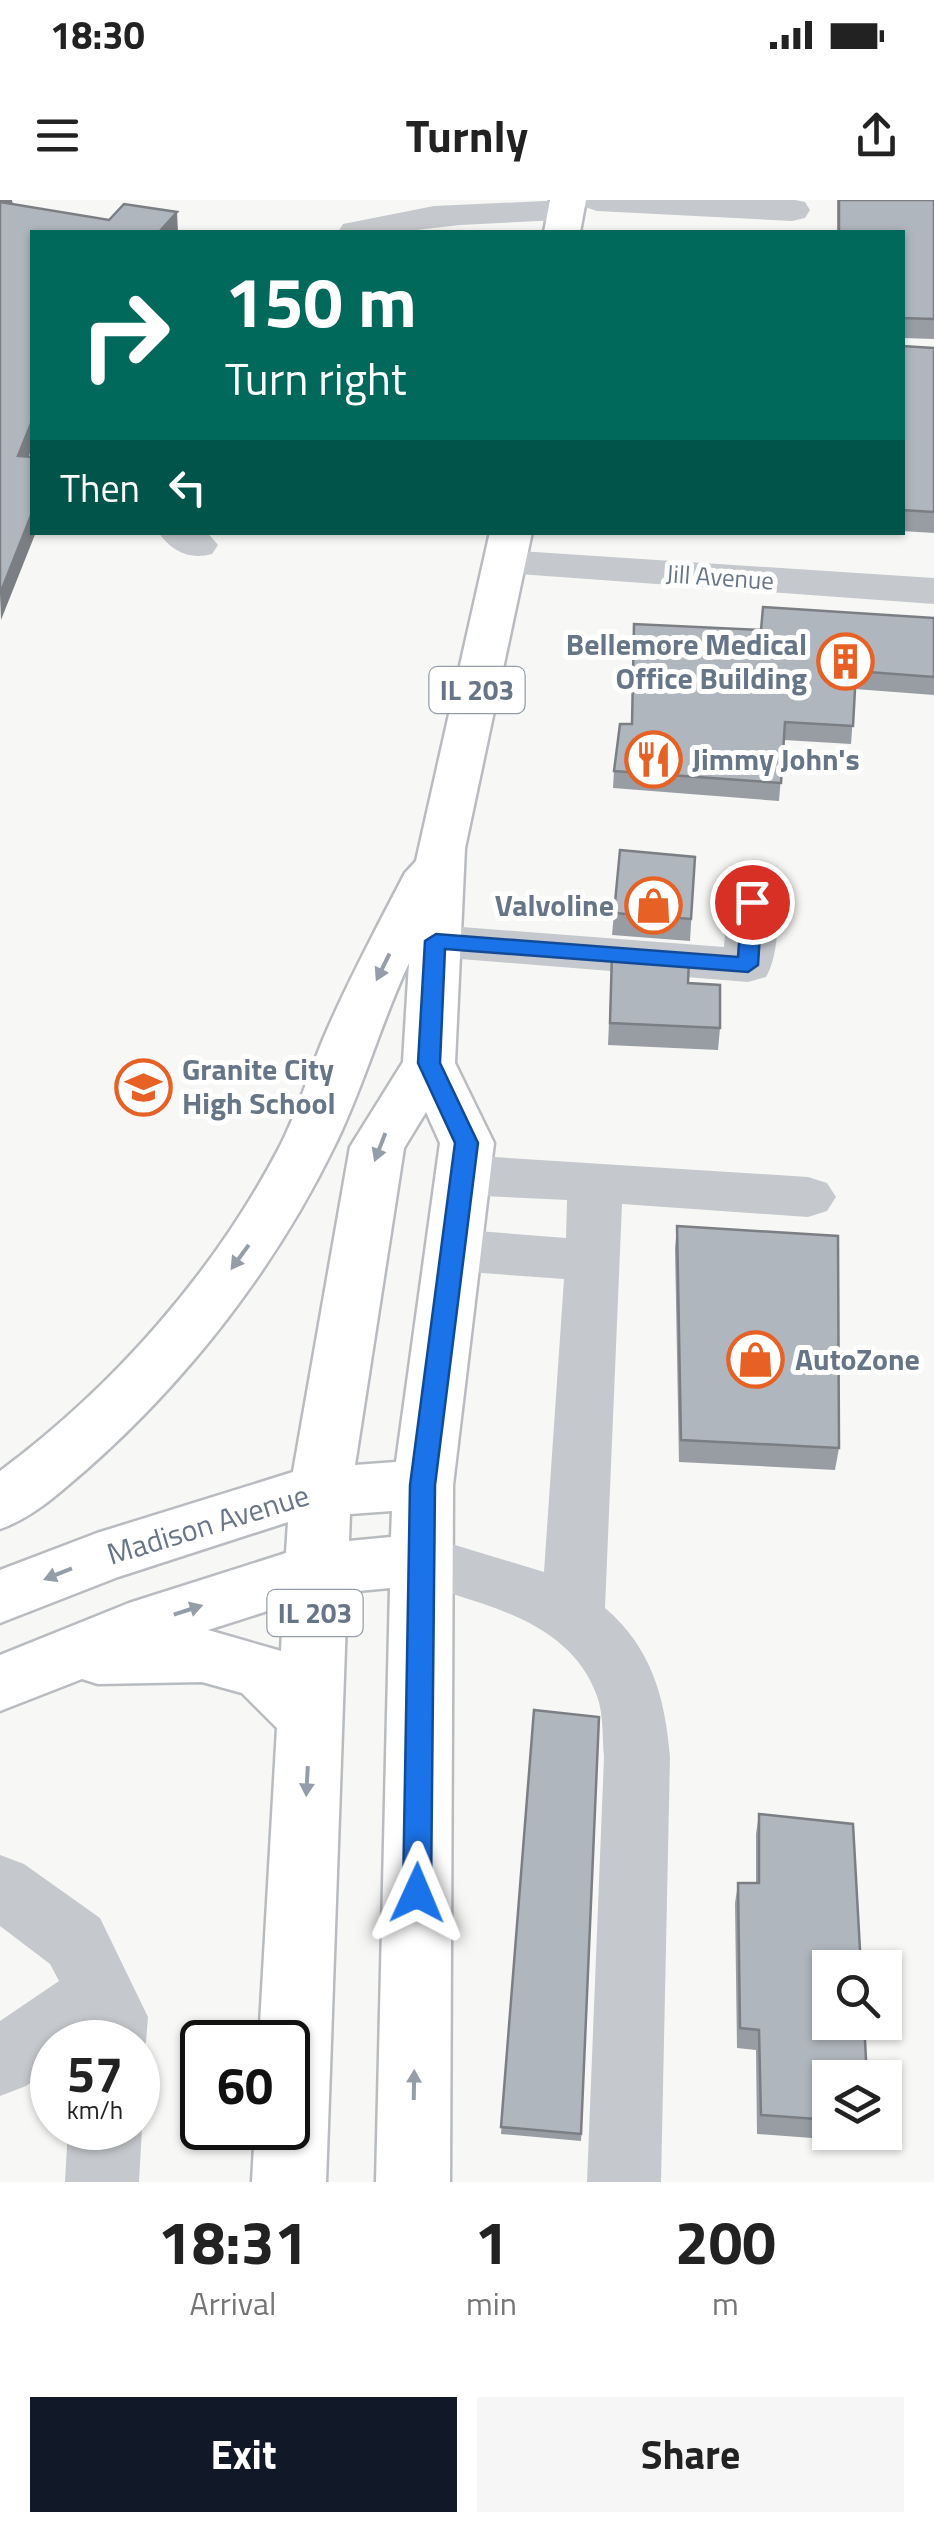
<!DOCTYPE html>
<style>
:root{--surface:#fff;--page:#f6f6f6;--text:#222;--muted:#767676;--accent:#111827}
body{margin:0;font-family:"Titillium Web",sans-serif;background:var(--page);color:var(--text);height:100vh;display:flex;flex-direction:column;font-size:38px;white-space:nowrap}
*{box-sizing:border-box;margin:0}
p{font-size:32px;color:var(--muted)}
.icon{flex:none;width:55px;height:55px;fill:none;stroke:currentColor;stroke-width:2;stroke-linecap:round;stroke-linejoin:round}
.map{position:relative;height:1982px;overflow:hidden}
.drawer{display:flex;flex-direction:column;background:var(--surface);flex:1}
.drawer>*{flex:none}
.hud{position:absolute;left:30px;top:30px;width:875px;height:305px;border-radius:0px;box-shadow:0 2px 8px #0004;background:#00695c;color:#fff;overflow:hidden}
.controls{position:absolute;left:812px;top:1750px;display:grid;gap:20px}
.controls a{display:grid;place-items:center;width:90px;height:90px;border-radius:0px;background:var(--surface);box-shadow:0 2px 8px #0004;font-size:50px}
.speed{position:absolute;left:30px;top:1820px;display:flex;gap:20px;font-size:50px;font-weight:700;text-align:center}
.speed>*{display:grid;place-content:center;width:130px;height:130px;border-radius:50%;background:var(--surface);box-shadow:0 2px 8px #0004;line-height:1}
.speed small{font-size:25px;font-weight:400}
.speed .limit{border:5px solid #111;border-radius:15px;background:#fff;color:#111}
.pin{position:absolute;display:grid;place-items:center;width:85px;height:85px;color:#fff;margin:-42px;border:5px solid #fff;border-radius:50%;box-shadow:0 2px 10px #0007}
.me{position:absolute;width:110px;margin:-55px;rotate:1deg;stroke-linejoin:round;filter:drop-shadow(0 0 8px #0008)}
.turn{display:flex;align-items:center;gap:35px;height:210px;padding:0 30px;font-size:45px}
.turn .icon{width:130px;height:130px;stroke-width:2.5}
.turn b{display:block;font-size:70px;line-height:85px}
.then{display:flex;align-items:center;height:95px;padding:0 30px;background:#0003;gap:20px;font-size:38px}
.eta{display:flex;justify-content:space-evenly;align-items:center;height:170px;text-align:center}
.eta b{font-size:60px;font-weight:700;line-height:70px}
.primary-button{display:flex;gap:20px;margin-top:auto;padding:20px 30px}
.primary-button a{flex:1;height:115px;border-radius:0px;background:var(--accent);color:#fff;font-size:40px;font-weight:700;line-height:115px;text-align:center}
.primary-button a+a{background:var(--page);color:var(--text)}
.status{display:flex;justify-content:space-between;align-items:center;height:70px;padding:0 50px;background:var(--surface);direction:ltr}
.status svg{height:28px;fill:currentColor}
header{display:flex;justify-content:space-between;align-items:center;height:130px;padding:0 30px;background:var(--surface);font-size:45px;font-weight:700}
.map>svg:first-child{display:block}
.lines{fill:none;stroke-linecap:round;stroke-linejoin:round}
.major-casing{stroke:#b8bcc0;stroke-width:5}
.minor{fill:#c5c8cc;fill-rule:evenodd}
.major{fill:#fff;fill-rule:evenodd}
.wall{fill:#979da3}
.shaded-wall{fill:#7b7f84}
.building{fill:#b0b6bd;stroke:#7b7f84;stroke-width:2.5}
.oneway{fill:#949eab}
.route{fill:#1a73e8;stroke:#114b97;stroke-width:2.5}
.labels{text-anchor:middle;stroke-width:10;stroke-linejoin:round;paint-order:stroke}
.far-street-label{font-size:25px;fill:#667587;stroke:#fff}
.shield{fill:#fff;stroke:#949eab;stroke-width:2.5}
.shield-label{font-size:28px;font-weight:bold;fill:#667587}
.poi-label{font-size:30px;font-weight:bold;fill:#667587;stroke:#fff;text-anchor:start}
.street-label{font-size:30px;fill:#667587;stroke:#fff}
</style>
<div class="status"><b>18:30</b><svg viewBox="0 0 49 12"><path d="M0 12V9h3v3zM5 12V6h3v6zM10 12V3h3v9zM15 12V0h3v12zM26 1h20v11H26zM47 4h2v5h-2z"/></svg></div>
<header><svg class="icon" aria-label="menu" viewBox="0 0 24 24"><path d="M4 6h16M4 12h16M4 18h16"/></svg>Turnly<svg class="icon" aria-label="share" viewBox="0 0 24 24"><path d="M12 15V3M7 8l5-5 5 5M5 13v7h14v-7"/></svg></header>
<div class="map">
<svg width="934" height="1982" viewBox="0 0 934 1982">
<rect width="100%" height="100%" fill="#f7f8f5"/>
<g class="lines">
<defs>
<path id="major" d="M550 0H586L580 32H544Z
M490 332H532L465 648 455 863 494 943 453 1285 450 1982H376L390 1388 347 1392 326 1982H252L255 1928H288V1842H259L277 1528 242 1493 202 1482 98 1484 82 1479 0 1511V1455L129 1403 286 1353 288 1322 118 1377 0 1423V1370L97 1333 293 1272 350 947 403 862 409 763C381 822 364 886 335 945 276 1067 188 1180 87 1269 60 1292 34 1317 0 1329V1271C112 1188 213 1074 278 950 297 914 308 875 324 837 348 781 377 727 405 673L416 661ZM426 912 440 943 396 1262 355 1265 404 948ZM392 1311 391 1337 349 1341 350 1314ZM283 1406 281 1451 208 1430Z"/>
</defs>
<use href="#major" class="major-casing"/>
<path class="minor" d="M566 0 579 3 584 11 579 19 460 25 400 32H338L343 24 434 6Z
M579 0H795L805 2 810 10 805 18 792 21 597 11 585 7Z
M158 332H207L218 345 212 354C190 360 172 352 158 332Z
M505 350 934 378V404L490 372 484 363 490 354Z
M752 686 769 691C782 711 778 757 766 777L748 782 436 757 418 753 411 741 418 729 436 725 724 747 727 702 735 691Z
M462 955 808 977 827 983 836 997 827 1011 808 1017 622 1004 605 1408C652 1448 665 1498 670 1557L661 1982H587L604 1557C602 1537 604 1515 597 1496 568 1415 470 1402 400 1378L391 1360 400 1342 422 1335 544 1372 564 1079 453 1071 433 1065 425 1050 433 1035 453 1029 566 1038 567 1000 462 995 443 989 435 975 443 961Z
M0 1655 24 1664 100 1718 148 1817 146 1842 138 1861V1842H52V1868L26 1886 0 1896V1821L59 1781 50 1764 0 1726Z
M138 1918 142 1928 139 1982H65L68 1928H138Z"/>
<use href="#major" class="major"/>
</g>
<path class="wall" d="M837 0H934V139L902 138V32H837Z
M902 146 934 148V333L902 331Z
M934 418V495L855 489 851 544 784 540 779 601 613 588 614 571 631 524 761 430Z
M695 657 690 741 612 735 614 713Z
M612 753 688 783 720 828 718 850 608 845Z
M677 1026 839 1248 835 1270 679 1262 675 1048Z
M534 1510 599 1517 581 1941 501 1934Z
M759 1614 830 1878V1932H867L865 1942 757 1934 756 1850 737 1848 735 1703 738 1683H756V1634Z"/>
<path class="shaded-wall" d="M0 0H12L13 5 0 18Z
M177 12 178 32H159Z
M32 221V248L21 277 18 256Z
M32 313V332H36L1 420 0 394Z"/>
<path class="building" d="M839 0H934V119L902 118V32H839Z
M0 2 109 20 124 4 177 12 159 32H32V221L18 256 32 257V313L0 394Z
M902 146 934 148V312L902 310Z
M763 407 934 418V477L856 471 853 526 785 522 781 583 614 571 620 524H632L634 424 761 430Z
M620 650 695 657 691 719 614 713Z
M612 753 689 759 688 783 720 785V828L610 823Z
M677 1026 838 1036 839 1248 681 1240Z
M534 1510 599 1517 581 1934 501 1927Z
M759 1614 853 1624 861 1768H830V1822H864L867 1878H830V1920L761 1915 759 1830 740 1828 738 1683H759Z"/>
<defs><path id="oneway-solid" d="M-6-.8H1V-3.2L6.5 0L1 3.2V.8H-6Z" transform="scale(2.5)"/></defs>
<g class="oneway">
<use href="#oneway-solid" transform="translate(383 767) rotate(116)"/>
<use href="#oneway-solid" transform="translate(380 947) rotate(111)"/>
<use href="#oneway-solid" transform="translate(240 1057) rotate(126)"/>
<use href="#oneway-solid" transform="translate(58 1374) rotate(158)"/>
<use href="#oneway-solid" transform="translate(188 1410) rotate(-18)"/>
<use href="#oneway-solid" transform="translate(307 1581) rotate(93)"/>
<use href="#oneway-solid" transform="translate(414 1885) rotate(-89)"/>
</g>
<path class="route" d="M752 695 762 702 758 765 748 772 445 749 440 863 478 943 435 1285 431 1693 427 1702 417 1706 407 1702 403 1693 410 1285 455 943 418 863 425 741 436 734 738 757 742 702Z"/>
<defs>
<symbol id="building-ring" viewBox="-11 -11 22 22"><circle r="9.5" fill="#fff" stroke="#e86124" stroke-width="1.5"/><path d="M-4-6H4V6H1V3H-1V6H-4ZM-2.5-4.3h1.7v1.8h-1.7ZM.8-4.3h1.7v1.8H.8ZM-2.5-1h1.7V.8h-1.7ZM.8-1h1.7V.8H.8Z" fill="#e86124"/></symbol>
<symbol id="restaurant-ring" viewBox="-11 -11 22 22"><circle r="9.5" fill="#fff" stroke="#e86124" stroke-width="1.5"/><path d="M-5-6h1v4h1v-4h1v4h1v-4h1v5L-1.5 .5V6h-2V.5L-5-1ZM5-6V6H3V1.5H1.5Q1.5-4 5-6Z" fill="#e86124"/></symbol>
<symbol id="shop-ring" viewBox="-11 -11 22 22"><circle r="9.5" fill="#fff" stroke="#e86124" stroke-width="1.5"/><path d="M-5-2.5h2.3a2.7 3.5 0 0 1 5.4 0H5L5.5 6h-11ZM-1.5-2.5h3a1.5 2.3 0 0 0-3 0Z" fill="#e86124"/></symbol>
<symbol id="school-ring" viewBox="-11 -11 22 22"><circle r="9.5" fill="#fff" stroke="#e86124" stroke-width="1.5"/><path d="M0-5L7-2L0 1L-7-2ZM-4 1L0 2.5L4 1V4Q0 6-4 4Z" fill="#e86124"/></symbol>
</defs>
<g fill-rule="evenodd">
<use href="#building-ring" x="814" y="430" width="63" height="63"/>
<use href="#restaurant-ring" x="622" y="528" width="63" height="63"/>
<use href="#shop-ring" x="622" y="674" width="63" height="63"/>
<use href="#school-ring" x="112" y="856" width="63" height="63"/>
<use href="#shop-ring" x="724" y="1128" width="63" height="63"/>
</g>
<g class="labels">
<g class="far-street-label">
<text transform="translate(720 377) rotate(4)" y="9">Jill Avenue</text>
</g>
<g class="shield">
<rect x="429.5" y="467" width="95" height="46" rx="8"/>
<rect x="267.5" y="1390" width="95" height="46" rx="8"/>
</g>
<g class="shield-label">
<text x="477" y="500">IL 203</text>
<text x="315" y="1423">IL 203</text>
</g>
<g class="poi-label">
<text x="807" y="455" text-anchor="end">Bellemore Medical<tspan x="807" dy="34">Office Building</tspan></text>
<text x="692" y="570">Jimmy John's</text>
<text x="614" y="716" text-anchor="end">Valvoline</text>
<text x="182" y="880">Granite City<tspan x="182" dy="34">High School</tspan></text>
<text x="795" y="1170">AutoZone</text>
</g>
<g class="street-label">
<text transform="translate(208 1325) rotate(-17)" y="10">Madison Avenue</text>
</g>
</g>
</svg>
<div class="controls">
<a><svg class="icon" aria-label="search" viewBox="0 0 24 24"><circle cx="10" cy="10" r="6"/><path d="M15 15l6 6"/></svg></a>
<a><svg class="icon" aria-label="layers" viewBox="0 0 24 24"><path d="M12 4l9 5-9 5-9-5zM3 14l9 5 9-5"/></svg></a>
</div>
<div class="speed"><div>57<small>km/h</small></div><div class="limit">60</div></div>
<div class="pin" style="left:752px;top:702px;background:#d93025"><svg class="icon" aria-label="arrive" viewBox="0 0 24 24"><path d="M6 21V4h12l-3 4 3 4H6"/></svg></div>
<svg class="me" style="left:417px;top:1693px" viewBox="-20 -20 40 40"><path d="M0-17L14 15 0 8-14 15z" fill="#1a73e8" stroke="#fff" stroke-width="4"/></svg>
<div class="hud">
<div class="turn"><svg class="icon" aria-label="right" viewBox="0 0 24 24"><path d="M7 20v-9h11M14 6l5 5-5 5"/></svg><div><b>150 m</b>Turn right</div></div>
<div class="then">Then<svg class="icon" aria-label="left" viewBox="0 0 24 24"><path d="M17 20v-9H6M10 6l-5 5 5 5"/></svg></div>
</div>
</div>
<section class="drawer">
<div class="eta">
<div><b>18:31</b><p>Arrival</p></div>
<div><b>1</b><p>min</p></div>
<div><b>200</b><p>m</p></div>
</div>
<div class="primary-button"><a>Exit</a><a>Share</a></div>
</section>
